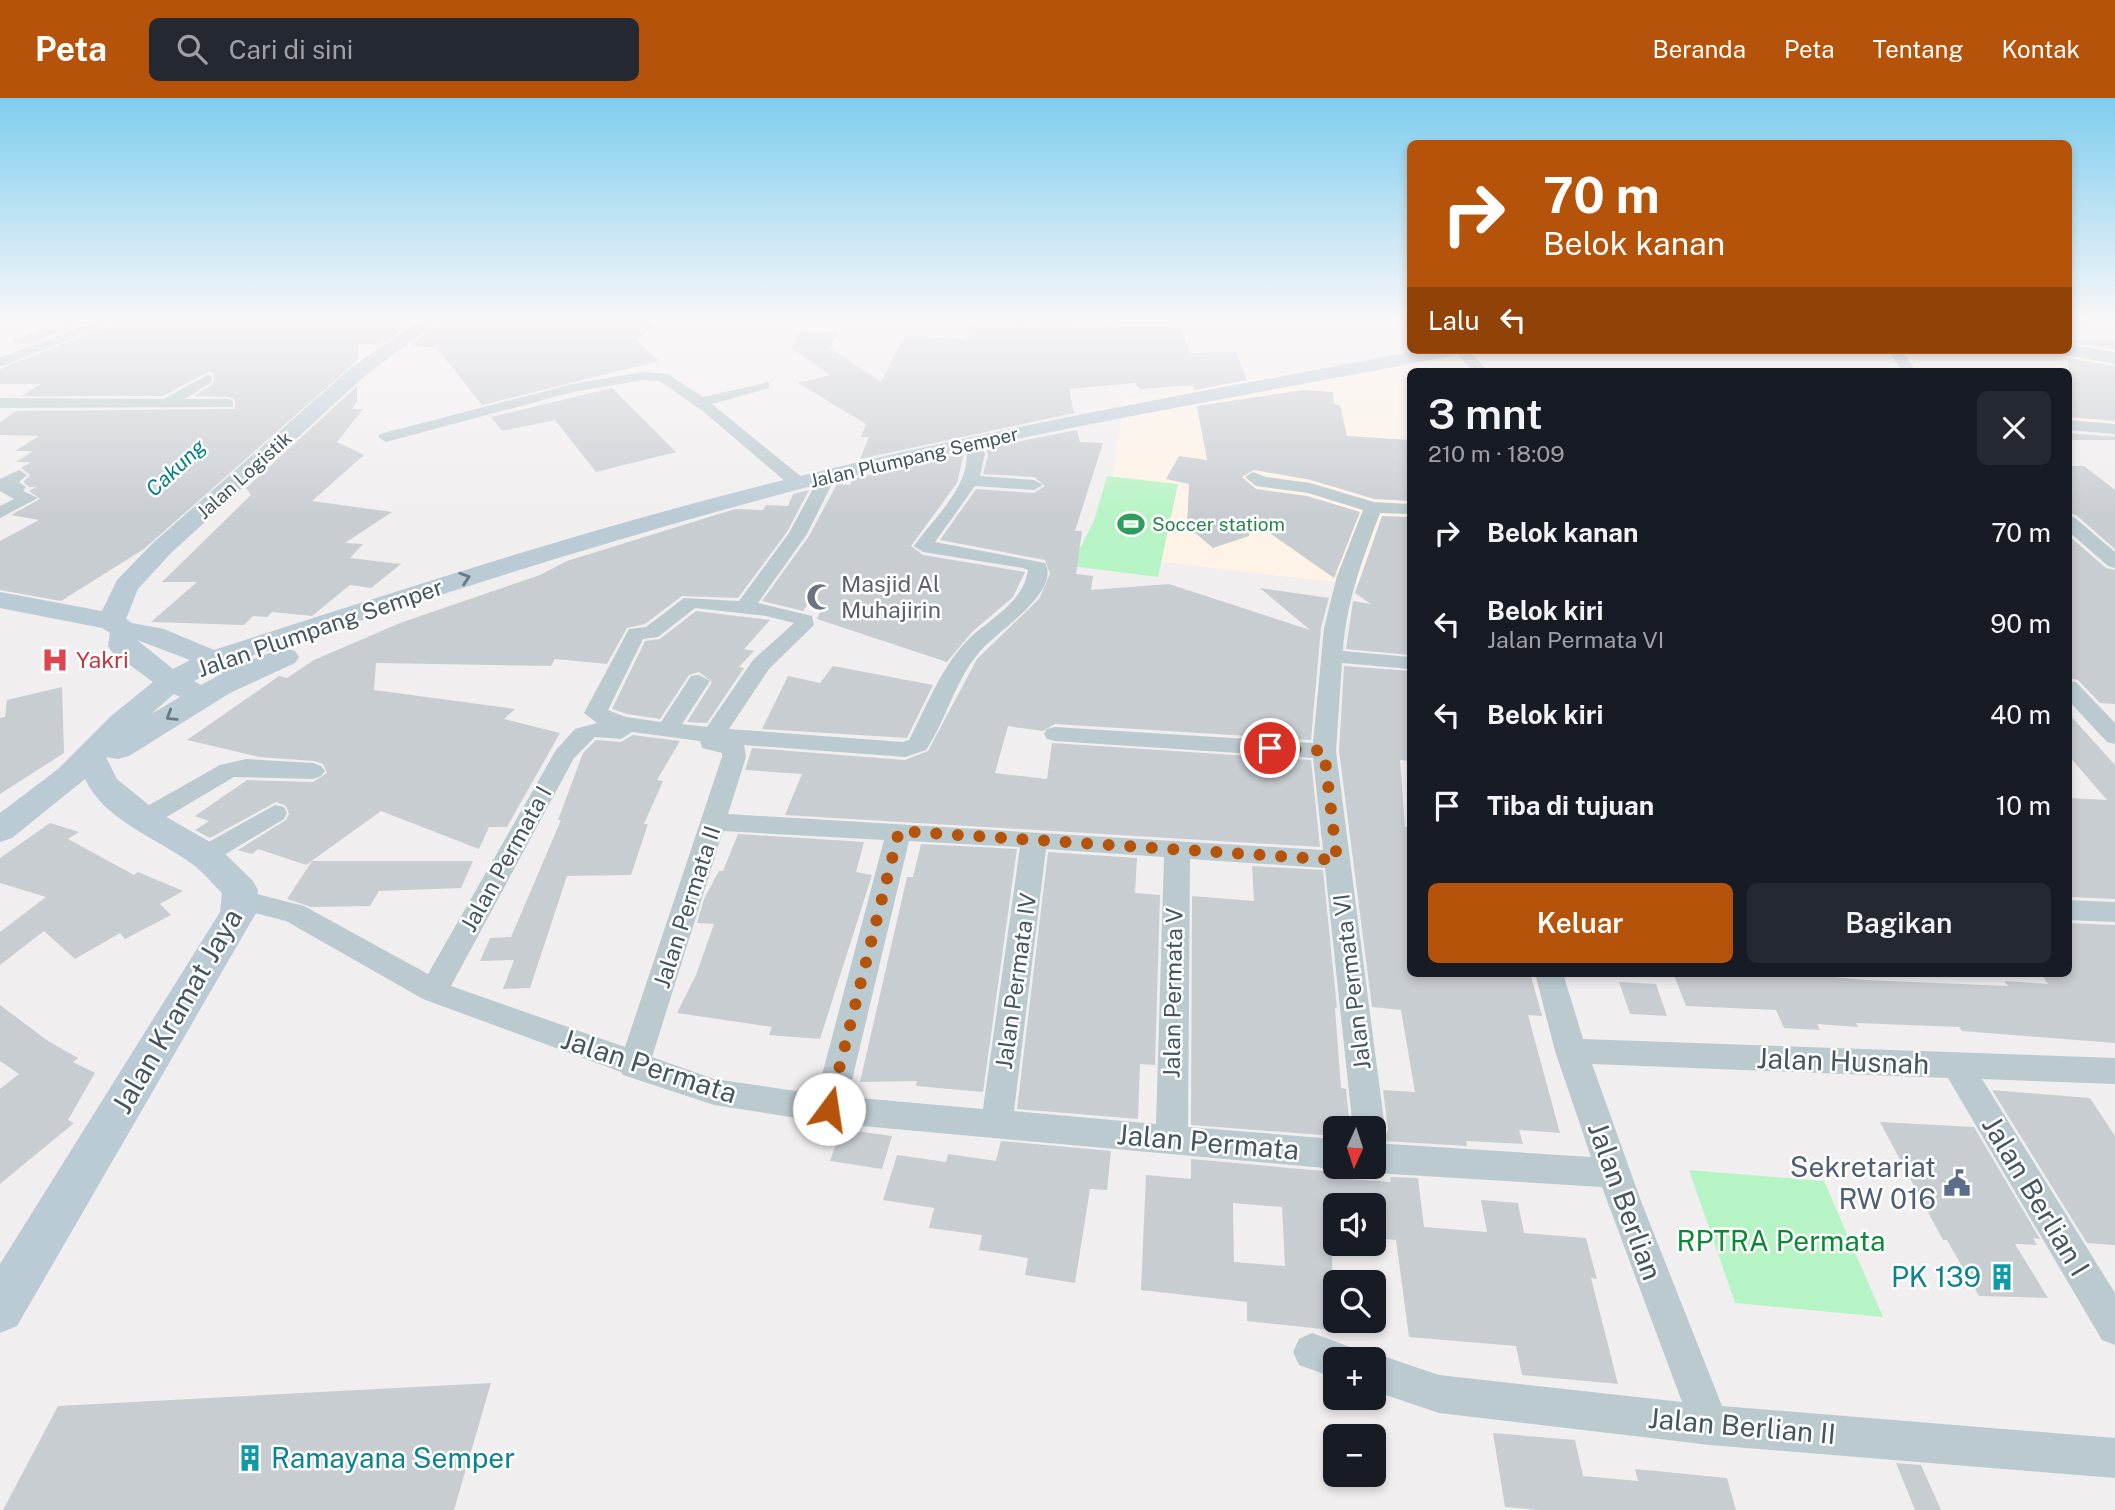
<!DOCTYPE html>
<html lang="id">
<meta charset="utf-8">
<style>
:root{--surface:#171b24;--page:#242831;--text:#f1f3f6;--muted:#9ea1a6;--accent:#b45309}
body{margin:0;font-family:"Public Sans",sans-serif;background:var(--page);color:var(--text);height:100vh;display:flex;flex-direction:column;font-size:26px;white-space:nowrap}
*{box-sizing:border-box;margin:0}
p{font-size:23px;color:var(--muted)}
.icon{flex:none;width:38px;height:38px;fill:none;stroke:currentColor;stroke-width:2;stroke-linecap:round;stroke-linejoin:round}
.map{position:relative;flex:1;overflow:hidden}
.sheet{position:absolute;left:1407px;top:270px;width:665px;height:609px;display:flex;flex-direction:column;background:var(--surface);border-radius:10px;box-shadow:0 4px 10px #0003}
.sheet>*{flex:none}
.banner{position:absolute;left:1407px;top:42px;width:665px;height:214px;border-radius:10px;box-shadow:0 4px 10px #0003;background:#b45309;color:#fff;overflow:hidden}
.needle{width:46px;rotate:183deg}
.tools{position:absolute;left:1323px;top:1018px;display:grid;gap:14px}
.tools a{display:grid;place-items:center;width:63px;height:63px;border-radius:10px;background:var(--surface);box-shadow:0 4px 10px #0003;font-size:35px}
.pin{position:absolute;display:grid;place-items:center;width:60px;height:60px;color:#fff;margin:-30px;border:4px solid #fff;border-radius:50%;box-shadow:0 2px 7px #0007}
.me{position:absolute;width:77px;margin:-38px;rotate:14deg;stroke-linejoin:round;filter:drop-shadow(0 0 5px #0008)}
.turn{display:flex;align-items:center;gap:24px;height:147px;padding:0 21px;font-size:32px}
.turn .icon{width:91px;height:91px;stroke-width:2.5}
.turn b{display:block;font-size:49px;line-height:60px}
.then{display:flex;align-items:center;height:66px;padding:0 21px;background:#0003;gap:14px;font-size:26px}
.round{display:grid;place-items:center;flex:none;width:74px;height:74px;border-radius:10px;background:var(--page)}
.head{display:flex;align-items:center;justify-content:space-between;height:119px;padding:0 21px}
h1{font-size:42px;font-weight:600;line-height:52px}
.action{display:flex;gap:14px;margin-top:auto;padding:14px 21px}
.action a{flex:1;height:80px;border-radius:10px;background:var(--accent);color:#fff;font-size:28px;font-weight:600;line-height:80px;text-align:center}
.action a+a{background:var(--page);color:var(--text)}
ul{padding:0;list-style:none}
li{display:flex;align-items:center;gap:21px;height:91px;padding:0 21px}
li div{flex:1}
li b{display:block;font-size:26px}
li em{font-style:normal}
header{display:flex;align-items:center;gap:42px;box-sizing:border-box;height:98px;padding:0 35px;background:var(--accent);color:#fff}
header strong{font-size:33px}
nav{display:flex;gap:38px;margin-inline-start:auto;font-size:24px}
.search{width:490px;height:63px;background:var(--page);display:flex;align-items:center;gap:18px;box-sizing:border-box;padding:0 24px;border-radius:10px;color:var(--muted);font-size:26px}
.map>svg:first-child{display:block}
.commercial{fill:#fef3e6}
.green{fill:#b7f4c5}
.building{fill:#c8cdd2;fill-rule:evenodd}
.lines{fill:none;stroke-linecap:round;stroke-linejoin:round}
.street{fill:#bacacf;fill-rule:evenodd}
.secondary{fill:#bacbd5;fill-rule:evenodd}
.oneway{stroke:#677982}
.route{stroke:#b45309;stroke-width:12;stroke-dasharray:0 21.6}
.labels{text-anchor:middle;stroke-width:5;stroke-linejoin:round;paint-order:stroke}
.far-street-label{font-size:19px;fill:#44565e;stroke:#fff}
.far-leisure-label{font-size:19px;fill:#27864d;stroke:#fff;text-anchor:start}
.far-water-label{font-size:21px;font-style:italic;fill:#058084;stroke:#fff}
.worship-label{font-size:23px;fill:#5b616d;stroke:#fff;text-anchor:start}
.street-label{font-size:23px;fill:#44565e;stroke:#fff}
.health-label{font-size:23px;fill:#be3a42;stroke:#fff;text-anchor:start}
.near-street-label{font-size:28px;fill:#44565e;stroke:#fff}
.near-service-label{font-size:28px;fill:#4e5e75;stroke:#fff;text-anchor:end}
.near-park-label{font-size:28px;fill:#0c8935;stroke:#fff}
.near-culture-label{font-size:28px;fill:#0d838f;stroke:#fff;text-anchor:end}
</style>
<header>
<strong>Peta</strong>
<div class="search"><svg class="icon" aria-label="search" viewBox="0 0 24 24"><circle cx="10" cy="10" r="6"/><path d="M15 15l6 6"/></svg>Cari di sini</div>
<nav><a>Beranda</a><a>Peta</a><a>Tentang</a><a>Kontak</a></nav>
</header>
<div class="map">
<svg width="2115" height="1412" viewBox="0 0 2115 1412">
<rect width="100%" height="100%" fill="#f1eeef"/>
<path class="commercial" d="M1440 252H2068L2115 257V334L2069 328 2068 273H1410V493L1101 457 1124 301Z"/>
<path class="green" d="M1107 378 1178 386 1158 479 1071 468 1094 423Z
M1689 1072 1824 1083 1883 1219 1735 1205Z"/>
<path class="building" d="M69 222H93L0 257 29 246 12 243Z
M121 222H416L380 247 358 246V262L144 451 61 503 0 492V443L39 422 11 417 40 401 29 393 36 389H29L23 384 30 377 21 370 31 364H16L33 353H15L39 338 0 337V324L16 313 235 311V302L229 299 194 298 213 286 214 276 208 274 163 298H21L41 286H0V271Z
M442 222H658L637 243 659 263 482 307 436 249 409 248Z
M1042 222H1072L1075 230 1181 228 1190 255 1236 254 1247 282 1194 292 1193 287 1140 291 1135 285 1069 291 1074 315 860 361 869 339H861L866 326 798 285 830 277 791 250 801 233 839 234 830 250 881 284 904 238 966 241 972 223 1043 225Z
M2068 242H2115V251L2068 244Z
M2068 260 2115 268V323L2068 319Z
M357 288V303L352 311H363L337 344 364 357 312 403 392 414 345 445 363 446 350 460 401 466 371 490 350 487 312 518 272 514 267 519 253 518 244 527 151 524 197 484H162L251 397 246 390Z
M612 290 676 354 596 374 555 322 502 333 491 319Z
M1304 292 1333 294 1334 306 1340 307 1347 338 1410 342 1409 403 1374 401 1311 382 1254 372 1242 379 1256 391 1307 398 1360 414 1334 480 1251 422 1249 438 1213 450 1187 428 1189 386 1166 381 1179 358 1207 362 1197 308Z
M1077 332 1080 344 1103 345 1075 433H1082L1076 476 1093 478 1091 492 1169 486 1310 532 1260 490 1329 500 1321 530 1311 642 1055 626 1043 633 1008 628 995 675 1047 681 1052 645 1311 662 1320 749 785 717 802 676 745 672 752 650 905 662 928 653 977 561 1039 501 1050 476 1045 462 940 442 976 391 1034 395 1045 388 1034 379 983 376 988 357 986 350Z
M2068 335 2115 339V342H2068Z
M964 355 957 385 911 448 923 457 1025 474 1013 499 972 534 947 564 817 521 822 510 811 502 803 513 762 503 809 438 837 386 850 387 852 381Z
M2068 368H2084L2115 392V451L2076 417 2068 415Z
M809 392 787 434 738 500 682 498 645 526 627 530 607 566 555 561 551 568 376 565 374 592 515 611 504 621 560 635 507 729H489L479 751 381 713 306 767 258 751 252 756 238 752 286 722 289 716 286 708 276 704 210 740 195 732 209 723 195 718 247 682 313 684 327 675 323 666 314 663 259 659 187 642 279 578 287 580 314 562 400 525 540 477 567 463 735 411 763 412 766 407 788 408 793 396Z
M1382 418 1409 419 1410 557 1346 551 1353 503 1371 506 1355 495Z
M2068 437 2106 470 2115 472V606L2100 605 2078 582 2068 580Z
M696 513 770 522 744 551 754 553 739 569 744 570 707 625 687 624 712 584 699 574 689 577 660 621 627 616 612 611 645 543 660 541Z
M833 568 933 587 907 640 762 631 788 578 820 585Z
M1344 568 1410 573V663L1400 662 1405 729H1410V875H1530L1542 918 1528 917 1560 1035 1519 1032 1523 1046 1466 1043 1467 1048 1384 1043 1388 1031 1383 992 1415 994 1401 912 1372 909 1339 653Z
M62 589 64 655 0 696V620L5 619 7 602Z
M2068 615 2115 667V801L2068 799V700L2107 702 2068 657Z
M633 637 680 643 657 682 663 683 644 726H648L631 777 567 778 530 890 503 891 514 862 480 863 490 840 511 839 561 722H558L583 655 596 642 621 644Z
M50 725 79 734 68 741 134 777 138 774 183 793 160 806 171 817 125 841 120 835 75 861 44 833 0 867V834L46 799 0 785V760Z
M738 736 864 744 856 774 872 777 820 941 769 937 772 929 677 915 696 877 714 826 697 825 704 801 719 773H723Z
M921 746 1017 751 983 994 916 988 917 983 860 984 907 779H913Z
M1048 754 1137 760 1135 795 1160 797 1155 967 1140 966 1138 1021 1017 1011Z
M312 763H473L461 790 379 793 370 808 311 809 287 801Z
M1252 768 1323 772 1337 910H1335L1341 990 1346 991 1350 1031H1335V1038L1191 1027 1192 798 1254 803Z
M2068 825 2115 827V945L1962 933 1959 929 1856 925 1858 929 1817 926 1820 932 1784 930 1776 912 1686 908 1673 875H1831L1833 879 1865 882 2008 888 2004 883 2048 886 2041 875H2068Z
M1619 884 1656 886 1667 918 1630 916Z
M0 907 48 943 78 960 73 964 95 975 68 1022 74 1025 0 1086V991L19 976 0 963Z
M1992 992 2090 1000 2115 1038V1147L2087 1145Z
M1880 1024 1974 1029 2040 1141 2033 1140 2037 1147 2015 1146 2048 1200 1979 1198 1947 1142H1943Z
M841 1031 892 1038 882 1071 830 1063Z
M1001 1043 1111 1053 1107 1092 1090 1091 1075 1185 1025 1177 1028 1160 979 1152 982 1137 929 1130 934 1110 883 1102 897 1057 946 1064 948 1056 996 1063Z
M1191 1061 1335 1074V1080L1391 1084 1390 1079 1418 1080 1424 1129 1487 1134 1481 1102 1518 1105 1524 1135 1586 1140 1597 1181 1591 1180 1618 1286 1522 1277 1516 1248 1409 1239 1396 1142 1374 1140V1108H1335V1137L1331 1138 1335 1223H1339L1340 1233 1247 1223V1204L1141 1192 1146 1077 1191 1081ZM1233 1105 1282 1109 1285 1168 1234 1164Z
M491 1285 454 1412H3L58 1308Z
M1493 1335 1575 1342 1583 1378 1638 1383 1635 1371 1727 1380 1736 1412H1539L1505 1409Z
M1896 1365 1921 1367 1941 1412H1915Z"/>
<g class="lines">
<path class="street" d="M100 222H118L0 269V260Z
M1454 252H1469L1488 273H1473Z
M1888 252H1902L1916 273H1902Z
M643 274 668 276 703 299 769 284V290L712 306 804 381 807 385 804 389H792L704 314 660 283 643 282 573 294 386 344 378 339 380 336 573 286Z
M207 277 212 278V284L185 301H228L233 303V309L0 310V300L164 301Z
M2068 322 2115 326V336L2068 332Z
M973 339 979 341 985 356 980 378 1034 382 1043 387 1034 392 975 388 935 444 1045 465C1061 492 1001 532 985 548 956 577 948 619 926 652L905 659 744 647 746 659 728 716 1323 752 1313 660 1055 643 1047 641 1044 636 1047 631 1055 629 1313 645 1324 530 1337 478 1363 412 1308 395 1256 388 1245 379 1253 374 1266 379 1310 385 1374 404 1410 406V416L1380 415C1363 460 1346 504 1343 553L1410 559V571L1342 565 1336 653 1385 1031 1380 1041 1374 1043V1031H1353L1325 770 1190 761 1188 1029 1335 1041V1069H1339L1335 1071 829 1025 714 1007 623 977 621 974 423 901 286 823 232 809 228 802 232 795 241 792 304 808 428 876 556 652 575 631 597 625 584 615 629 531 646 529 684 500 739 503 789 435 820 378 828 373 836 378 807 436 758 505 812 518 814 527 769 571 729 631 903 644 909 642C928 606 943 564 974 536 995 518 1024 502 1028 472L1023 470 923 454 914 448C935 418 976 384 965 344ZM695 510 766 518 794 525 753 562 707 629 682 626 710 583 699 577 691 578 661 624 626 619 608 612 643 541 658 539ZM632 634 700 643 702 650 722 655V659L625 949 451 888 574 660 595 639 621 641ZM723 733 884 742 817 996 714 981 652 959ZM909 743 1020 749 983 1011 848 999ZM1046 751 1164 759 1156 1026 1014 1013Z
M19 372 27 377 19 384 26 389 23 393 38 400 0 420V408L14 401 0 393V381Z
M2068 418 2074 419 2115 454V470L2108 468 2068 433Z
M2068 583 2076 584 2115 625V646L2107 644 2068 602Z
M246 661 313 665 321 668 325 673 321 678 313 681 234 679 153 727 144 729 135 727 132 721 135 715 220 667Z
M275 707 284 709 287 715 284 721 214 763 205 766 196 763 192 757 196 751Z
M2068 802 2115 804V824L2068 822Z
M1535 875H1563L1583 941 2115 960V986L1982 981 2115 1195V1247L2102 1242 1948 980 1592 966 1641 1103 1722 1308 2115 1340V1380L1710 1347 1439 1315 1374 1293V1262H1360L1374 1255 1439 1277 1682 1304 1602 1089 1374 1075 1362 1069H1374V1045L1591 1059 1555 953Z
M1312 1235 1350 1249 1356 1262H1335V1280L1299 1267 1293 1254 1299 1241Z"/>
<path class="secondary" d="M420 222H440L366 277 171 455 138 491 126 521 132 525 164 531 214 552C406 490 599 427 796 379 1002 328 1212 292 1421 252H1460L1451 258C1235 300 1017 335 804 390 613 440 426 501 239 562L241 566 275 553 285 550 295 553 299 559 295 565 230 595 129 658 118 661 106 659 117 681 156 713 217 748 253 783 258 792 256 815 17 1228 0 1235V1166L220 814 222 795C212 785 202 773 191 765 156 740 104 722 85 681L12 740 0 744V715L58 671 111 618 153 584 112 554 108 548 110 535 102 530 0 510V494L102 513 117 482 153 445 352 269ZM137 542 190 562 173 571ZM214 573 223 575 201 587 194 583ZM174 596 180 599 151 616Z
M2068 247 2115 254V266L2060 256 2058 252H2068Z"/>
</g>
<defs><path id="oneway-chevron" d="M-2-3.5L2.5 0L-2 3.5" fill="none" stroke-width="1.6" stroke-linecap="round" stroke-linejoin="round" transform="scale(1.75)"/></defs>
<g class="oneway">
<use href="#oneway-chevron" transform="translate(465 480) rotate(-18)"/>
<use href="#oneway-chevron" transform="translate(171 618) rotate(148)"/>
</g>
<linearGradient id="sky" x2="0" y2="1"><stop stop-color="#7ecdee"/><stop offset="0.53" stop-color="#f9f7f8"/><stop offset="1" stop-color="#f9f7f8" stop-opacity="0"/></linearGradient>
<rect width="2115" height="419" fill="url(#sky)"/>
<g class="lines">
<path class="route" d="M829 1011 899 733 1337 762 1324 653 1270 650"/>
</g>
<defs>
<symbol id="stadium-bare" viewBox="-9 -9 18 18"><path d="M0-5a6.5 5 0 1 0 0 10a6.5 5 0 1 0 0-10ZM-3.5-1.8h7v3.6h-7Z" fill="#2e9e5b" stroke="#fff" stroke-width="2.5" paint-order="stroke"/></symbol>
<symbol id="mosque-bare" viewBox="-9 -9 18 18"><path d="M3.5-4.9A6 6 0 1 0 3.5 4.9A5 5 0 1 1 3.5-4.9Z" fill="#6b7280" stroke="#fff" stroke-width="2.5" paint-order="stroke"/></symbol>
<symbol id="hospital-bare" viewBox="-9 -9 18 18"><path d="M-5-5h3v3.5h4V-5h3V5h-3V1.5h-4V5h-3Z" fill="#e0444e" stroke="#fff" stroke-width="2.5" paint-order="stroke"/></symbol>
<symbol id="civic-bare" viewBox="-9 -9 18 18"><path d="M-.6-6.5H3V-4.5H.6V-3L4-1V1h2V6H-6V1h2V-1L-.6-3ZM-1.2 2.5V6h2.4V2.5Z" fill="#5c6f8a" stroke="#fff" stroke-width="2.5" paint-order="stroke"/></symbol>
<symbol id="building-bare" viewBox="-9 -9 18 18"><path d="M-4-6H4V6H1V3H-1V6H-4ZM-2.5-4.3h1.7v1.8h-1.7ZM.8-4.3h1.7v1.8H.8ZM-2.5-1h1.7V.8h-1.7ZM.8-1h1.7V.8H.8Z" fill="#0f9aa8" stroke="#fff" stroke-width="2.5" paint-order="stroke"/></symbol>
</defs>
<g fill-rule="evenodd">
<use href="#stadium-bare" x="1112" y="407" width="38" height="38"/>
<use href="#mosque-bare" x="801" y="480" width="38" height="38"/>
<use href="#hospital-bare" x="36" y="543" width="38" height="38"/>
<use href="#civic-bare" x="1938" y="1066" width="38" height="38"/>
<use href="#building-bare" x="1983" y="1160" width="38" height="38"/>
<use href="#building-bare" x="231" y="1341" width="38" height="38"/>
</g>
<g class="labels">
<g class="far-street-label">
<text transform="translate(914 359) rotate(-13)" y="7">Jalan Plumpang Semper</text>
<text transform="translate(244 377) rotate(-42)" y="7">Jalan Logistik</text>
</g>
<g class="far-leisure-label">
<text x="1152" y="433">Soccer statiom</text>
</g>
<g class="far-water-label">
<text transform="translate(176 370) rotate(-43)" y="7">Cakung</text>
</g>
<g class="worship-label">
<text x="841" y="494">Masjid Al<tspan x="841" dy="26">Muhajirin</tspan></text>
</g>
<g class="street-label">
<text transform="translate(320 530) rotate(-19)" y="8">Jalan Plumpang Semper</text>
<text transform="translate(506 761) rotate(-61)" y="8">Jalan Permata I</text>
<text transform="translate(687 809) rotate(-72)" y="8">Jalan Permata II</text>
<text transform="translate(1016 883) rotate(-82)" y="8">Jalan Permata IV</text>
<text transform="translate(1352 884) rotate(-97)" y="8">Jalan Permata VI</text>
<text transform="translate(1173 895) rotate(-89)" y="8">Jalan Permata V</text>
</g>
<g class="health-label">
<text x="76" y="570">Yakri</text>
</g>
<g class="near-street-label">
<text transform="translate(177 913) rotate(-60)" y="10">Jalan Kramat Jaya</text>
<text transform="translate(1843 963) rotate(2)" y="10">Jalan Husnah</text>
<text transform="translate(649 968) rotate(18)" y="10">Jalan Permata</text>
<text transform="translate(1208 1044) rotate(5)" y="10">Jalan Permata</text>
<text transform="translate(2036 1098) rotate(59)" y="10">Jalan Berlian I</text>
<text transform="translate(1625 1103) rotate(70)" y="10">Jalan Berlian</text>
<text transform="translate(1742 1328) rotate(5)" y="10">Jalan Berlian II</text>
</g>
<g class="near-service-label">
<text x="1936" y="1079">Sekretariat<tspan x="1936" dy="32">RW 016</tspan></text>
</g>
<g class="near-park-label">
<text x="1781" y="1153">RPTRA Permata</text>
</g>
<g class="near-culture-label">
<text x="1981" y="1189">PK 139</text>
<text x="271" y="1370" text-anchor="start">Ramayana Semper</text>
</g>
</g>
</svg>
<div class="tools">
<a><svg class="needle" viewBox="-14 -14 28 28"><path d="M0-13l5 13h-10z" fill="#e53935"/><path d="M0 13l5-13h-10z" fill="#9ea1a6"/></svg></a>
<a><svg class="icon" aria-label="sound" viewBox="0 0 24 24"><path d="M4 9h4l5-4v14l-5-4H4zM17 9q2 3 0 6"/></svg></a>
<a><svg class="icon" aria-label="search" viewBox="0 0 24 24"><circle cx="10" cy="10" r="6"/><path d="M15 15l6 6"/></svg></a>
<a>+</a>
<a>−</a>
</div>
<div class="pin" style="left:1270px;top:650px;background:#d93025"><svg class="icon" aria-label="arrive" viewBox="0 0 24 24"><path d="M6 21V4h12l-3 4 3 4H6"/></svg></div>
<svg class="me" style="left:829px;top:1011px" viewBox="-20 -20 40 40"><circle r="19" fill="#fff"/><path d="M0-13L10 11 0 6-10 11z" fill="#b45309"/></svg>
<div class="banner">
<div class="turn"><svg class="icon" aria-label="right" viewBox="0 0 24 24"><path d="M7 20v-9h11M14 6l5 5-5 5"/></svg><div><b>70 m</b>Belok kanan</div></div>
<div class="then">Lalu<svg class="icon" aria-label="left" viewBox="0 0 24 24"><path d="M17 20v-9H6M10 6l-5 5 5 5"/></svg></div>
</div>
<section class="sheet">
<div class="head"><div><h1>3 mnt</h1><p>210 m · 18:09</p></div><a class="round"><svg class="icon" aria-label="close" viewBox="0 0 24 24"><path d="M6 6l12 12M18 6L6 18"/></svg></a></div>
<ul>
<li><svg class="icon" aria-label="right" viewBox="0 0 24 24"><path d="M7 20v-9h11M14 6l5 5-5 5"/></svg><div><b>Belok kanan</b></div><em>70 m</em></li>
<li><svg class="icon" aria-label="left" viewBox="0 0 24 24"><path d="M17 20v-9H6M10 6l-5 5 5 5"/></svg><div><b>Belok kiri</b><p>Jalan Permata VI</p></div><em>90 m</em></li>
<li><svg class="icon" aria-label="left" viewBox="0 0 24 24"><path d="M17 20v-9H6M10 6l-5 5 5 5"/></svg><div><b>Belok kiri</b></div><em>40 m</em></li>
<li><svg class="icon" aria-label="arrive" viewBox="0 0 24 24"><path d="M6 21V4h12l-3 4 3 4H6"/></svg><div><b>Tiba di tujuan</b></div><em>10 m</em></li>
</ul>
<div class="action"><a>Keluar</a><a>Bagikan</a></div>
</section>
</div>
